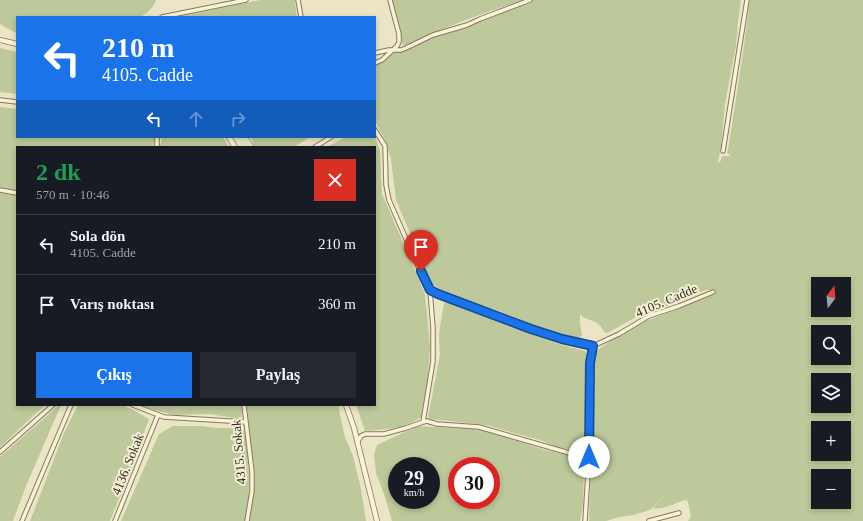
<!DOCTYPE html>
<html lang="tr">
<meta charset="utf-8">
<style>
:root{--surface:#171b24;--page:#242831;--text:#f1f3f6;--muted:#9ea1a6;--line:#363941;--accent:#1a73e8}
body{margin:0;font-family:Georgia,serif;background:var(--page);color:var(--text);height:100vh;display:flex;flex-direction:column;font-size:15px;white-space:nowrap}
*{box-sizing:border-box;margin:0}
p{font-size:13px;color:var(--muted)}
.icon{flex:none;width:22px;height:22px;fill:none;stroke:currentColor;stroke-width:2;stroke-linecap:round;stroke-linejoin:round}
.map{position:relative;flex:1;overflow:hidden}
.sheet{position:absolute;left:16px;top:146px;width:360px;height:260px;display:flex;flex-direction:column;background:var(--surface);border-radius:0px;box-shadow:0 2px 6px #0003}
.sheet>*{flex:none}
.guide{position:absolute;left:16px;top:16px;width:360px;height:122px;border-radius:0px;box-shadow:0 2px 6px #0003;background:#1a73e8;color:#fff;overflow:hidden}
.needle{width:26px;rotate:16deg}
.buttons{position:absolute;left:811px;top:277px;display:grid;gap:8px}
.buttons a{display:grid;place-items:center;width:40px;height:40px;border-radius:0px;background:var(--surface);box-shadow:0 2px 6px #0003;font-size:20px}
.speed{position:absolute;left:388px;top:457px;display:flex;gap:8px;font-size:20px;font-weight:700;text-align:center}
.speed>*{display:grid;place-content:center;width:52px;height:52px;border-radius:50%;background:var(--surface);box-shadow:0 2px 6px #0003;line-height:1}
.speed small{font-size:10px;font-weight:400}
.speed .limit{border:6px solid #d22;background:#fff;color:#111}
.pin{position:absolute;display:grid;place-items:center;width:34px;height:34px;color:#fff;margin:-41px -17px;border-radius:50% 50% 50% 0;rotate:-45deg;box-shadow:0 0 4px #0007}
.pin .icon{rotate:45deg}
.me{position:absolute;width:44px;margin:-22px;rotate:0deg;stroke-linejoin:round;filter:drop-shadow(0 0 3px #0008)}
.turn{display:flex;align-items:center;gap:14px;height:84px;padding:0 20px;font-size:18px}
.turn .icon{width:52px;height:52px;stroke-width:2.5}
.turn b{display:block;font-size:28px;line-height:34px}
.lanes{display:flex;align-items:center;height:38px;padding:0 20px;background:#0003;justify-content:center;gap:20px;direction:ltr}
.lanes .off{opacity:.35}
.round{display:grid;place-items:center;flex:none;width:42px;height:42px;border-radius:0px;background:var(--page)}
.summary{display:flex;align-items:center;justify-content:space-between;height:68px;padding:0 20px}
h1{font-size:24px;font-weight:800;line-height:30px;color:#1e9e55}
.action{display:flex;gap:8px;margin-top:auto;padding:8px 20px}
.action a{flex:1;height:46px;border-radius:0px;background:var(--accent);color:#fff;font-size:16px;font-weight:800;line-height:46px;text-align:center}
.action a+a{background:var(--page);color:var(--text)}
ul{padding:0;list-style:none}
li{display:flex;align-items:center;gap:12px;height:60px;padding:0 20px;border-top:1px solid var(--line)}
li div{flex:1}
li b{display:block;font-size:15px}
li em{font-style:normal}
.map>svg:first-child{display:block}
.green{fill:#bdc99a;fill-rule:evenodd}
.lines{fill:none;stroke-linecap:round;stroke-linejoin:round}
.minor-casing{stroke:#86785d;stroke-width:5.5}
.tertiary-casing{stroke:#86785d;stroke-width:6}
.minor{stroke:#f7f2d8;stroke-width:3.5}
.tertiary{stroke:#f7f2d8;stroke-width:4.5}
.route-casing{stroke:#114b97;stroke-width:10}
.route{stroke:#1a73e8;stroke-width:7}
.labels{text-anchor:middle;stroke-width:4;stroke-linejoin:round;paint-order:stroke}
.street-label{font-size:13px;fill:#372e20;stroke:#f3efd5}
</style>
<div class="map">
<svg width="863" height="521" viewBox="0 0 863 521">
<rect width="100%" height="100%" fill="#ebe5c6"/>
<path class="green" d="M0 0H156C153 8 148 13 140 17H17V32H14L0 24Z
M260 0H295L297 17H179Z
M392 0H524C484 13 444 27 407 46L403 45Z
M532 0H741L738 21 736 46 725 104 721 146 718 162H720L722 157 724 156H731L727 153 728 150 743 53 750 0H863V521H688L691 516 688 502 686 500C677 502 661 511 653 508L666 494 650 510 634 515 619 517 606 521H589L594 355 598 350 609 342 646 321 704 299 716 293 715 290H706L666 306 640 315 607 333 604 332C597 316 587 323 580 314V323L582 335 579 338C549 336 519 317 490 308 469 301 447 297 431 283L396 200 391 159 385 140 375 121V64L381 62 395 52 403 51 426 39 494 13ZM818 284H844V310H818ZM818 332H844V358H818ZM818 380H844V406H818ZM818 428H844V454H818ZM818 476H844V502H818Z
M0 48 17 52V94L0 92Z
M0 107 17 109V137H155L153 147H17V405H45L0 447Z
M162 137H223L229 147H160Z
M247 137H249L252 142 253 141 251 137H310L294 147H253Z
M346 137H375L380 150 382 194 419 279 425 295 427 314 430 348 428 376 421 417C408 428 381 430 365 431L356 405H375V147H327Z
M444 303H448L513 328 525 331 533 335 559 344 585 351 587 355V449L584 451 556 447 543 441 486 425 430 419 428 417 440 355 439 337 440 326Z
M59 405H61L26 486 13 521H0V457Z
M78 405H122L131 409 149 419 133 464 110 521H30L64 433Z
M140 405H241L242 414 241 419 209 414 177 415 161 412Z
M247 405H338L345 437 353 456 361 489 366 521H249L255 481 254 465 251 448Z
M173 426H201L218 428H239L245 431C249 461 251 491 246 521H121L159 434Z
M418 426 484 430 545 450 572 456 584 461 583 505 580 521H392L384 494 376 473 374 455 377 445ZM397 466H431V500H397ZM457 466H491V500H457Z"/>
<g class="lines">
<defs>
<path id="minor" d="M298 0 301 17
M162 17 246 0
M375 53 389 50H401L406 48 433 35 467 25 480 19 530 0
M375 63 382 60 397 46 399 42V34L390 0
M0 100 17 102
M375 130 385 146 386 185 389 200 424 280 430 290 438 294 531 329 562 339 593 346 619 334 649 316 679 306 713 292
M157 147V137
M315 147 331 137
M723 151 747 0
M0 190 17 193
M133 405 164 417 246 422
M244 405 252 472V491L247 521
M423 422 433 361V328L430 290
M358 441 361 436 365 434H384L406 428 423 422 427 421 437 424 479 427 566 452 589 457
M0 452 53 405
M22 521 71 405
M115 521 158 415
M585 521 589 457 590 363 593 346
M649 521 679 513"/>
<path id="tertiary" d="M0 40 17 44
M229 137 235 147
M346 405 354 428 377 521"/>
</defs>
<use href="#minor" class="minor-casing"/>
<use href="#tertiary" class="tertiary-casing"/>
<use href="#minor" class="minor"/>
<use href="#tertiary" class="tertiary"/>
</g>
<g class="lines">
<defs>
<path id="route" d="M421 271 430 290 438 294 531 329 562 339 593 346 590 363 589 457"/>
</defs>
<use href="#route" class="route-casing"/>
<use href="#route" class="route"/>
</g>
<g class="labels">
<g class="street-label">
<text transform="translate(666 300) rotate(-23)" y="5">4105. Cadde</text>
<text transform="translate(238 452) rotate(-95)" y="5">4315. Sokak</text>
<text transform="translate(127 464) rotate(-68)" y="5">4136. Sokak</text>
</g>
</g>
</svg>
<div class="buttons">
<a><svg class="needle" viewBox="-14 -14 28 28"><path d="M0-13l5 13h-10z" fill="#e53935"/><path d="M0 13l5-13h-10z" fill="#9ea1a6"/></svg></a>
<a><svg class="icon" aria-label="search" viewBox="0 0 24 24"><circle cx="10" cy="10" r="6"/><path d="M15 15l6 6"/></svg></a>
<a><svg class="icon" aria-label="layers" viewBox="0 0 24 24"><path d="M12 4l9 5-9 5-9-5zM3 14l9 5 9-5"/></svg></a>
<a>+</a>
<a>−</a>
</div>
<div class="speed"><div>29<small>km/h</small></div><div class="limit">30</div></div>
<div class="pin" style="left:421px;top:271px;background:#d93025"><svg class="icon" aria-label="arrive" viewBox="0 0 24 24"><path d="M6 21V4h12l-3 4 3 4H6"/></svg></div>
<svg class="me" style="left:589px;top:457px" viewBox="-20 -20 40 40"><circle r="19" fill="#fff"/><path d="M0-13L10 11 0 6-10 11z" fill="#1a73e8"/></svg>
<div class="guide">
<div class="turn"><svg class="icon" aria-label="left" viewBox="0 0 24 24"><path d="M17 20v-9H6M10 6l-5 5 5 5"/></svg><div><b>210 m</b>4105. Cadde</div></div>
<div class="lanes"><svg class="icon" aria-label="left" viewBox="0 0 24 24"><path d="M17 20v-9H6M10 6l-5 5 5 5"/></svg><svg class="icon off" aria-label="ahead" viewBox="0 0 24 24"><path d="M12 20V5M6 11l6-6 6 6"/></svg><svg class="icon off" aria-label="right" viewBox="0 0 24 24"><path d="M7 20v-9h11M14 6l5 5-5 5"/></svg></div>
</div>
<section class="sheet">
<div class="summary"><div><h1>2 dk</h1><p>570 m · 10:46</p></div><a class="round" style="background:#d93025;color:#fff"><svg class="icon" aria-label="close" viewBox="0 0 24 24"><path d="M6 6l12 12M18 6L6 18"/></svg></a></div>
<ul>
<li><svg class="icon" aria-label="left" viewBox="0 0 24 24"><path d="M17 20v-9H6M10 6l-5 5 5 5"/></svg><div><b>Sola dön</b><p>4105. Cadde</p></div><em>210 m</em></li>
<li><svg class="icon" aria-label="arrive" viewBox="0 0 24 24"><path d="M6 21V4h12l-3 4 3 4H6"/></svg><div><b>Varış noktası</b></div><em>360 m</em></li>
</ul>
<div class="action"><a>Çıkış</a><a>Paylaş</a></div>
</section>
</div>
